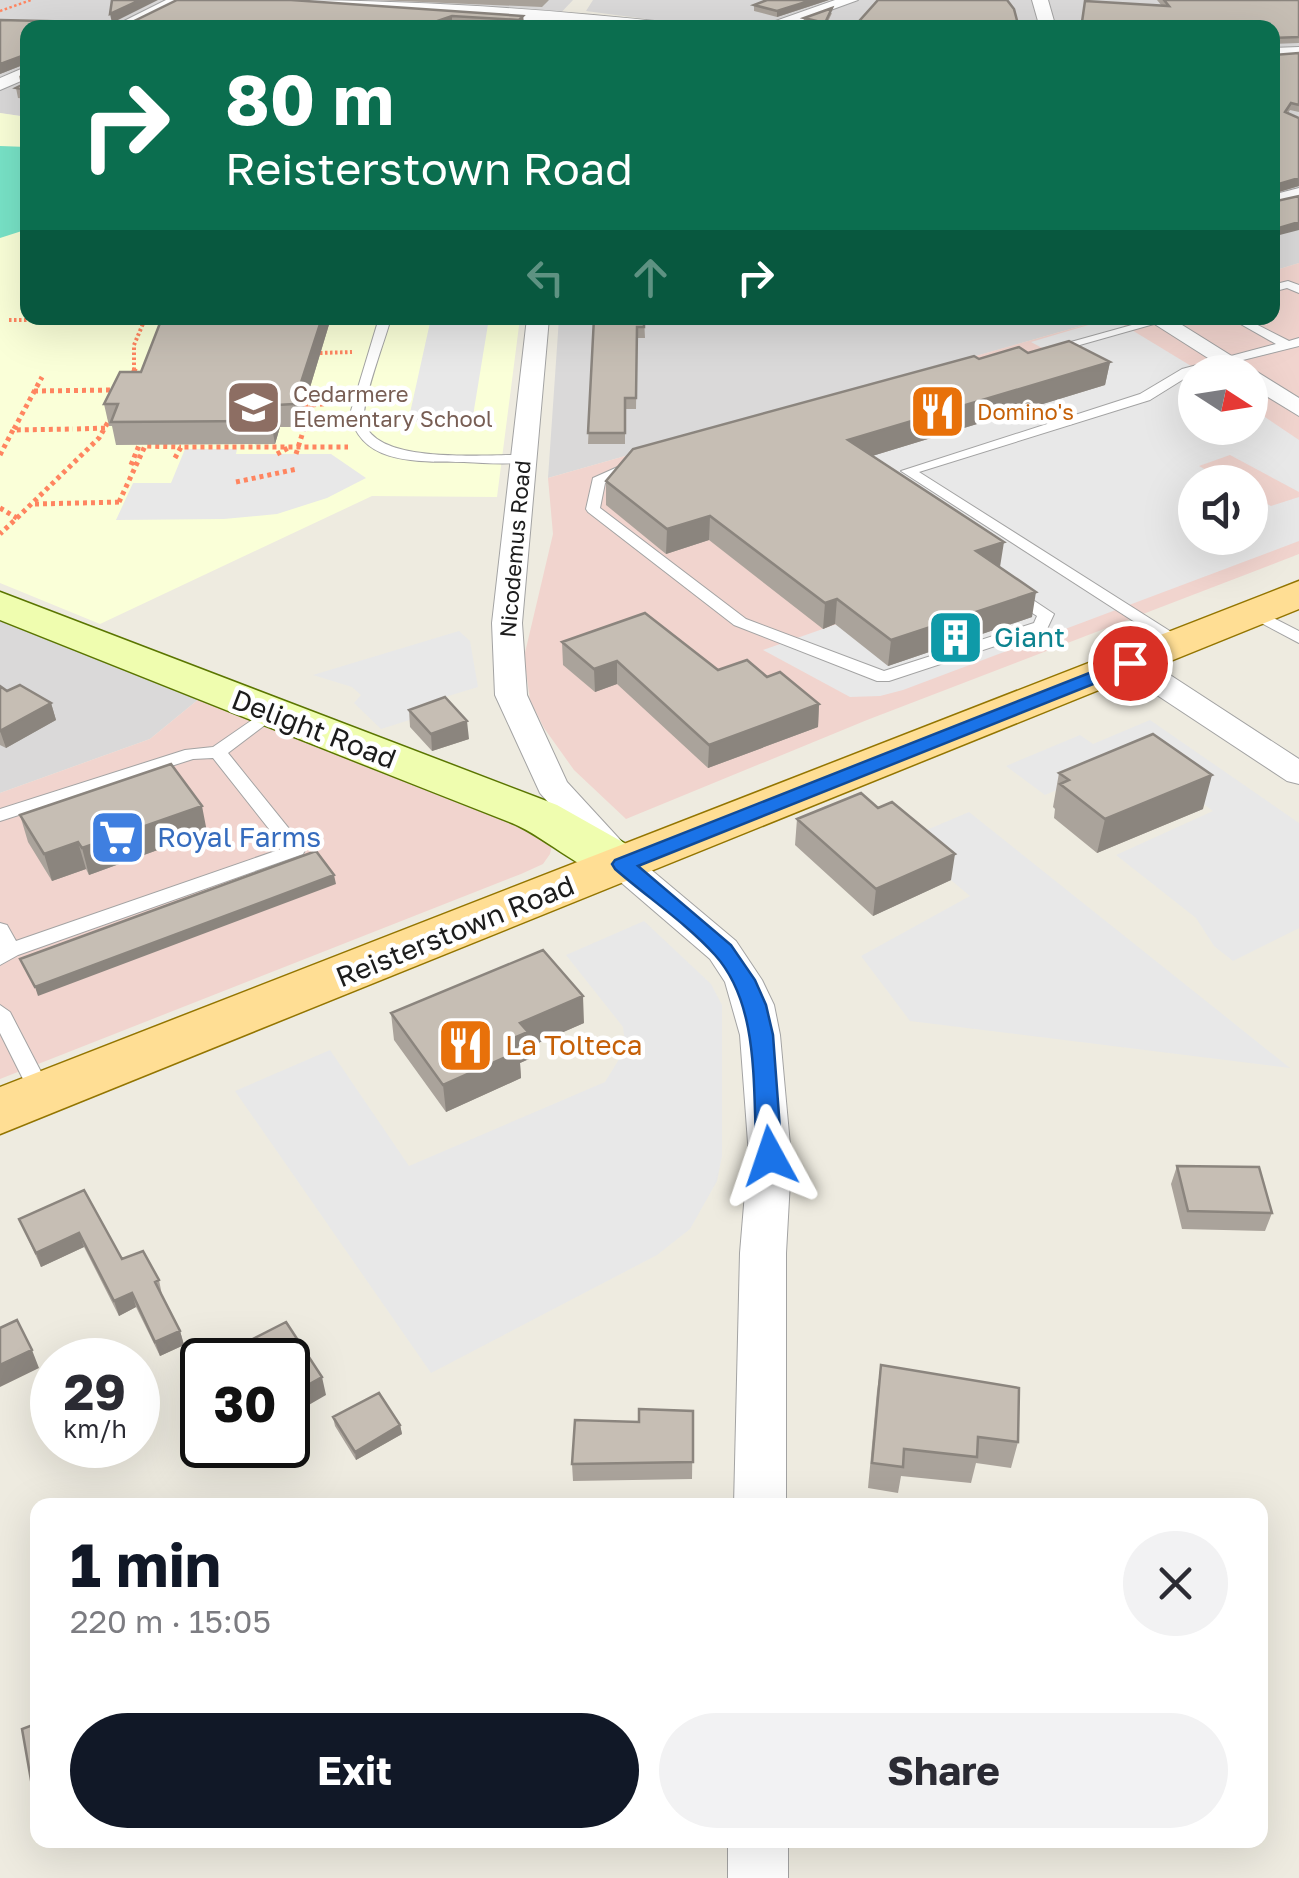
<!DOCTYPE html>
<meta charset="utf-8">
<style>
:root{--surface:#fff;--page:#f2f2f3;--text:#2b2b33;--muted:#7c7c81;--accent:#111827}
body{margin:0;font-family:"Golos Text",sans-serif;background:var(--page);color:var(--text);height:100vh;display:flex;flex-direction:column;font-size:38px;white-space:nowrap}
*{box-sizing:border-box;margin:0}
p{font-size:32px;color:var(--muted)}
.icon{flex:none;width:55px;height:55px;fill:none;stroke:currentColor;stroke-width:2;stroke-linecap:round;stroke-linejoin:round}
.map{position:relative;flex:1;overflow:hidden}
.drawer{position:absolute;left:30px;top:1498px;width:1238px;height:350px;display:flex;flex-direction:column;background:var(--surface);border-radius:20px;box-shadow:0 10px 40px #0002}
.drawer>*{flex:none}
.guide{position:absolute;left:20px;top:20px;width:1260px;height:305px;border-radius:20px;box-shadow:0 10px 40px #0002;background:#0b6e4f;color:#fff;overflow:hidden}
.needle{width:65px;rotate:102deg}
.controls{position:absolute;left:1178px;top:355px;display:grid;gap:20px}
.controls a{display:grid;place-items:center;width:90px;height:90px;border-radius:50%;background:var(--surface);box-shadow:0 10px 40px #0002;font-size:50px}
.speed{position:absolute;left:30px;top:1338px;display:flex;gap:20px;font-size:50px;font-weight:700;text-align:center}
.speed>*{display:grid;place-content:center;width:130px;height:130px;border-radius:50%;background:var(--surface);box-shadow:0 10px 40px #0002;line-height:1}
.speed small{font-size:25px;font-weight:400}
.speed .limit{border:5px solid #111;border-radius:15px;background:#fff;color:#111}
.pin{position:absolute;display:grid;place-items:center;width:85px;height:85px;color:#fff;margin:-42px;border:5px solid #fff;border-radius:50%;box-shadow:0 2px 10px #0007}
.me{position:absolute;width:110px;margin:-55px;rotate:355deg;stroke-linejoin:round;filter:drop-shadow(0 0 8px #0008)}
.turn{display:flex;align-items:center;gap:35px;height:210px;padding:0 40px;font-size:45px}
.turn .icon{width:130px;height:130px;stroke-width:2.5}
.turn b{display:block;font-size:70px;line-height:85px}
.lanes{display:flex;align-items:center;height:95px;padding:0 40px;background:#0003;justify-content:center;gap:50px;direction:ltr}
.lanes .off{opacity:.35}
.round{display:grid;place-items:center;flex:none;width:105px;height:105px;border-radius:52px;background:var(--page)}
.overview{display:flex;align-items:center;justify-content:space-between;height:170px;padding:0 40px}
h1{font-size:60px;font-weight:700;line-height:75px;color:var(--accent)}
.primary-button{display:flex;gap:20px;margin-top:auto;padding:20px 40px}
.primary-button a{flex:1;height:115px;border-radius:60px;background:var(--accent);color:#fff;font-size:40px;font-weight:700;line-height:115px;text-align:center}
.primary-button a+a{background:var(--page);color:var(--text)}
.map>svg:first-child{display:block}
.residential{fill:#dad9d9}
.commercial{fill:#f1d4ce;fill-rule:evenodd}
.education{fill:#faffd8}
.pitch{fill:#78e3c7}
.parking{fill:#e8e8e8}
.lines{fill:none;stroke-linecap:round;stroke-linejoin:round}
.lane-casing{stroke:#a3a3a3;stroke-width:2}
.street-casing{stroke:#a3a3a3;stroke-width:2}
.secondary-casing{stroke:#5a7500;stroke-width:3}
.primary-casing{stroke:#937500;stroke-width:3}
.path-far2{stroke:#ff8560;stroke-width:2.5;stroke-dasharray:2.5 2.5;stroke-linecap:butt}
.path-far1{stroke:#ff8560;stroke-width:4;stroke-dasharray:2.5 2.5;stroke-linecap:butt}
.path{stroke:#ff8560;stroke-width:5;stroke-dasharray:4 4;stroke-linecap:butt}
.lane{fill:#fff;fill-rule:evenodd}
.street{fill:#fff;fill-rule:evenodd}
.secondary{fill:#effdaf;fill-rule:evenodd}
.primary{fill:#ffde94;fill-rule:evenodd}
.wall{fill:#aaa39b}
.shaded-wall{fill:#8b857e}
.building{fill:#c6beb4;stroke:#8b857e;stroke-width:2.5}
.route{fill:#1a73e8;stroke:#114b97;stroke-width:2.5}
.labels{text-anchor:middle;stroke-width:9;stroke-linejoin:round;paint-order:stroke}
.far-education-label{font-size:22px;fill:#785e54;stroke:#fff;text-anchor:start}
.far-food-label{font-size:22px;fill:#c56008;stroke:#fff;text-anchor:start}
.far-street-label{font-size:22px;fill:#1c1c1c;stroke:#fff}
.culture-label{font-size:28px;fill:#0d838f;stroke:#fff;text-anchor:start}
.street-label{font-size:28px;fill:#1c1c1c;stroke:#fff}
.shop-label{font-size:28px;fill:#366cbe;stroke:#fff;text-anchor:start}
.food-label{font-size:28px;fill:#c56008;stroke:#fff;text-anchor:start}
</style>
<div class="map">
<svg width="1299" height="1878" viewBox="0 0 1299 1878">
<rect width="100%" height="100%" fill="#eeebe0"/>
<path class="residential" d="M0 0H573L556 18 614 27 28 28 27 117 0 113Z
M593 0H1299V263L1273 271 1272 28H640L646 19 586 11Z
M559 318H1109L548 478Z
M0 614 205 694 150 739 0 793Z"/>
<path class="commercial" d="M1299 263V554L867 720 626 819 574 770 544 728 530 700 524 657 553 534 548 478 1109 318H1272L1273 271ZM1195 372H1250V428H1195ZM1195 482H1250V538H1195Z
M205 694 502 810 552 845 550 854 543 864 521 874 0 1079V793L150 739Z"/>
<path class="education" d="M0 113 27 117 28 318H520L497 497 372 496 100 624 0 583Z"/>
<path class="pitch" d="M0 146 27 147 28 229 0 238Z"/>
<path class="parking" d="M431 318H489L472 422H408Z
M1112 318 1201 372H1195V428H1250V407L1299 440V492L1230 455 1199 466 1228 482H1195V538H1250V495L1271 506 1299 497V541L903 690 880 696 850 697 763 650 999 567 846 464 1068 362 1031 342Z
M185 449H237L236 454H331L366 478 327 498 277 514 224 519 116 520 133 483H171Z
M459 631 470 641 478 687 445 697 450 707 381 729 354 703 361 695 352 687 313 675Z
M1150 720 1299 823V928L1233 961 1214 946 1196 918 1116 855 1213 811 1137 756 1045 795 1006 766 1080 735 1093 744Z
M969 812 1290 1068 910 1021 861 956 970 896 903 840Z
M644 921 711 984 722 1005V1156L717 1181 690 1229 657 1255 431 1373 235 1091 330 1050 409 1166 605 1082 621 1056 625 1043 623 1027 566 955Z"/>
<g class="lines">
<defs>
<path id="lane" d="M1288 281 1299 285V293L1287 288 1272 292V285Z
M379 318H391C385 340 364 395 364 415 363 467 490 454 523 455L528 456V462C507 465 485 463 464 462 423 461 361 467 350 414Z
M1157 318 1168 320 1048 354 1042 350Z
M1230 318H1244L1289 341 1299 338V346L1195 372 1150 400 919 472 1184 640V646H1172L901 471 1140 394 1182 369 1276 344Z
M629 462 641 465 605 483 600 508 746 619 884 671 1034 623 1037 616 1006 596V590H1018L1054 614 1047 629 889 681H877L734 625 588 512 586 509 593 478Z
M1254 608 1299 631V643L1248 616 1246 613Z
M271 707 280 712 277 716 228 753 303 846 305 850 303 854 18 955 0 965V923L7 925 16 941 284 848 213 758 193 759 0 821V809L185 750 213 747Z
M0 1005 10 1012 53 1095 50 1101H34L0 1033Z"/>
<path id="street" d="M166 0H186L132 28H110Z
M285 0C416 0 545 9 674 23L682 28H628L293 5Z
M835 0H858L781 28H756Z
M1032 0H1048L1056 28H1040Z
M1299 47V57L1272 58V48Z
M28 66V78L0 90V78Z
M1299 188V200L1272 207V195Z
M527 318H549L522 623 527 695 567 782 636 857 736 941 762 980 774 1005 780 1035 791 1156 782 1169 790 1181 786 1253V1505H734L740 1253 746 1181 756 1168 749 1156 740 1035 725 982 710 959 610 873 540 793 495 695 492 623Z
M1145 318H1171L1299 398V416L1250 386V372H1230Z
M1130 654 1141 656 1299 759V784L1287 781 1119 670 1115 663 1119 656Z
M728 1840H788V1878H728Z"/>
<path id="secondary" d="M0 592 557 805 642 853 649 865 642 877C594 889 554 840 512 823 341 756 171 688 0 620Z"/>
<path id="primary" d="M1299 581V609L0 1134V1087Z"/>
</defs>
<use href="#lane" class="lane-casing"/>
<use href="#street" class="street-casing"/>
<use href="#secondary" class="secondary-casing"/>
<use href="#primary" class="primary-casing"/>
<path class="path-far2" d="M0 11 31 0"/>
<path class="path-far1" d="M60 318 169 319
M9 320H58
M320 353 352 352
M134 370V345L145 319"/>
<path class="path" d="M130 379 136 367
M34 391 115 390
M304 406 339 402
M14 429 42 377
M77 429 108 428
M277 454 290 447
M296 454 311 406
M0 455 13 430 73 429
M175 458 181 447H348
M131 465 142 438
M236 482 297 469
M119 502 145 446 181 447
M35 504 123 502
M0 508 17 518 0 534
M17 518 99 438 111 417"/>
<use href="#lane" class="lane"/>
<use href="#street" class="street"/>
<use href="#secondary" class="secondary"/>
<use href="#primary" class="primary"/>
</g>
<path class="wall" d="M177 0 523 16 524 25 521 28 452 25 444 28H28V63L0 74V20L130 23Z
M376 0H549L542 7Z
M829 0 777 17 754 11V5Z
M1157 0H1299V43L1272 44V28H1082L1085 1 1162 6Z
M832 13 825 28 804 24V18Z
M1272 51 1274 55 1299 53V112L1290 110 1288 113 1299 118V186L1272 194Z
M28 71V99L18 98 16 88 21 85 19 76Z
M108 318H331L298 427H280L275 444 116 445 112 426H109L104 404 141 372 162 318Z
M594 318H644L645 338H637L636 409H625V444H588Z
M964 318H1002L976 324Z
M1028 353 1110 362 1105 385 872 456 1000 567 1032 617 888 666 835 624 823 629 709 540 666 554 606 505V481L979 359Z
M562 642 718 670 767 677 819 704 818 727 708 768 617 684 595 692 563 665Z
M0 686 7 691 51 703 56 720 6 748 0 745Z
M409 710 469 739 432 751 410 727Z
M1059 773 1203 809 1097 853 1054 818 1055 809 1053 807Z
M20 815 207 832 89 875 86 869 52 881 28 842Z
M797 819 951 880 873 916 795 845Z
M391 1013 584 1023 529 1047V1059L520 1063 521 1078 446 1112 394 1040Z
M1177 1166 1272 1213 1265 1231 1182 1229 1171 1184Z
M84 1190 122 1259 159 1280 162 1295 180 1331 184 1345 160 1356 136 1307 119 1316 84 1247 41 1267 19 1219Z
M881 1365 1018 1442 1011 1468 976 1463 971 1483 901 1476 898 1493 868 1488 877 1391Z
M693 1411 692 1479 573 1481 572 1464Z
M333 1417 400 1425 402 1434 356 1460 335 1426Z"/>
<path class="shaded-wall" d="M140 0H158L112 23 110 14Z
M812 0H829L777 17V11Z
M452 16V25L444 28H417Z
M523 16 524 25 519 28V20Z
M27 54 28 63 0 74V64Z
M1299 178V186L1272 194V186Z
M1299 222V230L1272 237V230Z
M322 318H331L298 427 294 404Z
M977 318H1002L976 324Z
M1110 362 1105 385 846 464 848 440Z
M277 405 280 427 275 444 271 421Z
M710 516 709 540 666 554 667 529Z
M1004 542 1000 567 976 551Z
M1036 592 1032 617 888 666 891 640Z
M837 599 835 624 823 629 825 603Z
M617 661V684L595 692 594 669Z
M51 703 56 720 6 748 0 731Z
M819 704 818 727 708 768 709 745Z
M467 721 469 739 432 751 431 734Z
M1212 775 1203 809 1097 853 1105 819Z
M202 806 207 832 89 875 82 848Z
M78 842 86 869 52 881 44 854Z
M955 854 951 880 873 916 876 889Z
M334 875 336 884 38 996 35 987Z
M583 996 584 1023 529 1047V1059L520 1063 521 1078 446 1112 443 1085 520 1023Z
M79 1233 84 1247 41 1267 36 1253Z
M132 1293 136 1307 119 1316 114 1301Z
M180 1331 184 1345 160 1356 155 1342Z
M32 1350 39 1368 0 1387V1365Z
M322 1377 326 1395 288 1417V1396Z
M400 1425 402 1434 356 1460 355 1452Z"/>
<path class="building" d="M112 0H140L110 14Z
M177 0H291L523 16 519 20 452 16 417 28H28V56L27 54 0 64V20L130 23Z
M767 0H812L777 11 754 5Z
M878 0H1007L1014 9 1019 28H853Z
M1164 0H1299V37L1272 38V28H1084L1082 22 1085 1 1169 6Z
M832 8 825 23 804 18Z
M652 24H667L666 28H650Z
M1272 51 1274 55 1299 53V105L1291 103 1285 112 1299 118V178L1272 186Z
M28 82V90L16 88Z
M1299 196V222L1272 230V202Z
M162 318H322L294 404 277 405 271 421 111 422 118 404H104L120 372H141Z
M594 318H644V327H637L636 398H625V433H588Z
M1069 341 1110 362 848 440 1004 542 976 551 1036 592 891 640 837 599 825 603 710 516 667 529 606 481 633 449 974 356 979 359 1019 347 1028 353Z
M645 613 718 670 747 660 767 677 780 672 819 704 709 745 617 661 594 669 562 642Z
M20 685 51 703 0 731V686L7 691Z
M445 697 467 721 431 734 409 710Z
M1153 734 1212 775 1105 819 1060 784 1069 780 1059 773Z
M171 764 202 806 82 848 78 842 44 854 20 815Z
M861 793 878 808 892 802 955 854 876 889 797 819Z
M316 851 334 875 35 987 20 959Z
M543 950 583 996 520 1023 528 1032 509 1040 519 1051 443 1085 391 1013Z
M1177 1166 1259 1167 1272 1213 1188 1211Z
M84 1190 122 1259 143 1251 159 1280 155 1282 180 1331 155 1342 132 1293 114 1301 79 1233 36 1253 19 1219Z
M17 1320 32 1350 0 1365V1328Z
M286 1322 322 1377 288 1396V1360H240L233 1349Z
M881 1365 1019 1388 1018 1442 978 1437 977 1457 904 1449 903 1467 872 1463Z
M379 1393 400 1425 355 1452 333 1417Z
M639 1409 693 1411V1462L572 1464 575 1420 639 1422Z
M38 1723V1820L22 1729Z"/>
<path class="route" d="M1130 657 1139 663 1136 667 638 866 731 945 755 980 766 1005 773 1035 782 1156 779 1162H760L757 1156C752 1091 761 1006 715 955 686 923 647 897 615 869L612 864 615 860Z"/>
<defs>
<symbol id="school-square" viewBox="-11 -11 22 22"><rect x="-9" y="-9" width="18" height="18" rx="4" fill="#8d6e63" stroke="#fff"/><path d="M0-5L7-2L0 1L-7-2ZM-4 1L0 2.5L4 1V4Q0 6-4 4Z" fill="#fff"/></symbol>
<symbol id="restaurant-square" viewBox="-11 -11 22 22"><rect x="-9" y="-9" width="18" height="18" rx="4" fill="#e8710a" stroke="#fff"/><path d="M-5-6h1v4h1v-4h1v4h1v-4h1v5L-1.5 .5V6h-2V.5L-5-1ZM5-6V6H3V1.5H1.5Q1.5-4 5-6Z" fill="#fff"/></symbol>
<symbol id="building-square" viewBox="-11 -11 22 22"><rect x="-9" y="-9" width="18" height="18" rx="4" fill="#0f9aa8" stroke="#fff"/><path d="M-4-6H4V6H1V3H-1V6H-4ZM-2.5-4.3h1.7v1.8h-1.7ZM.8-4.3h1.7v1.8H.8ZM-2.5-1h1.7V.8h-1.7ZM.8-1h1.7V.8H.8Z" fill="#fff"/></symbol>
<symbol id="supermarket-square" viewBox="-11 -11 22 22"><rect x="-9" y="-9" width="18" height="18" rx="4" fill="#3f7fe0" stroke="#fff"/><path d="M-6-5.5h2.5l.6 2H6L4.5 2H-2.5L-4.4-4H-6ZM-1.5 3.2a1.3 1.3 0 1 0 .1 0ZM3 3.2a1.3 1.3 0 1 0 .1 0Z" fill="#fff"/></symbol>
</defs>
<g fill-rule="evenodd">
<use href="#school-square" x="222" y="376" width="63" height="63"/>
<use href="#restaurant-square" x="906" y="380" width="63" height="63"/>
<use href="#building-square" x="924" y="606" width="63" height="63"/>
<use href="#supermarket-square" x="86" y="806" width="63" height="63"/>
<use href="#restaurant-square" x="434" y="1014" width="63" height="63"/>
</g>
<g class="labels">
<g class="far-education-label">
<text x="293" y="402">Cedarmere<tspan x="293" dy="25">Elementary School</tspan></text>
</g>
<g class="far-food-label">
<text x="977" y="420">Domino's</text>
</g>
<g class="far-street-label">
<text transform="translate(515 549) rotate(-85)" y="8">Nicodemus Road</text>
</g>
<g class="culture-label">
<text x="994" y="647">Giant</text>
</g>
<g class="street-label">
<text transform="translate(314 729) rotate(21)" y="10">Delight Road</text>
<text transform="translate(455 931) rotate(-22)" y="10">Reisterstown Road</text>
</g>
<g class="shop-label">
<text x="157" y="847">Royal Farms</text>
</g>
<g class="food-label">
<text x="505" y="1055">La Tolteca</text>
</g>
</g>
</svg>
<div class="controls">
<a><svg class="needle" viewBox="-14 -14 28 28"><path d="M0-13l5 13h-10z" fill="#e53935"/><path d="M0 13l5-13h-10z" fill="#7c7c81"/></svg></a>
<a><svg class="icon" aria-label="sound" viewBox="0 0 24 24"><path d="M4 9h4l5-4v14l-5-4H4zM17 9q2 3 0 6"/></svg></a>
</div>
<div class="speed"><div>29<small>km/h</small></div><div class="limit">30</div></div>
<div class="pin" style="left:1130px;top:663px;background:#d93025"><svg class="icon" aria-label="arrive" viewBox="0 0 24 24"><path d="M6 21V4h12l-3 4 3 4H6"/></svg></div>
<svg class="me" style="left:770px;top:1156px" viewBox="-20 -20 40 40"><path d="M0-17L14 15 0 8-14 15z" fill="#1a73e8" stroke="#fff" stroke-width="4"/></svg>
<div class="guide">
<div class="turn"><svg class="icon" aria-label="right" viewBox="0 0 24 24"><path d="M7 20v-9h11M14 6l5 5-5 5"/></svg><div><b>80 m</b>Reisterstown Road</div></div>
<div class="lanes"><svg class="icon off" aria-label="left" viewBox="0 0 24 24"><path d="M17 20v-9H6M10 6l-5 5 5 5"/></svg><svg class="icon off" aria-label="ahead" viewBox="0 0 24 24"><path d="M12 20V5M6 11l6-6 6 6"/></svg><svg class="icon" aria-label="right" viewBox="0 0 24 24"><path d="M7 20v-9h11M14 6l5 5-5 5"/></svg></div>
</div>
<section class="drawer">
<div class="overview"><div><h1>1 min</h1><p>220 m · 15:05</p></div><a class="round"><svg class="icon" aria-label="close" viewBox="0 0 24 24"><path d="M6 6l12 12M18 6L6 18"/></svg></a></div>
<div class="primary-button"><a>Exit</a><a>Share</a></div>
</section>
</div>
